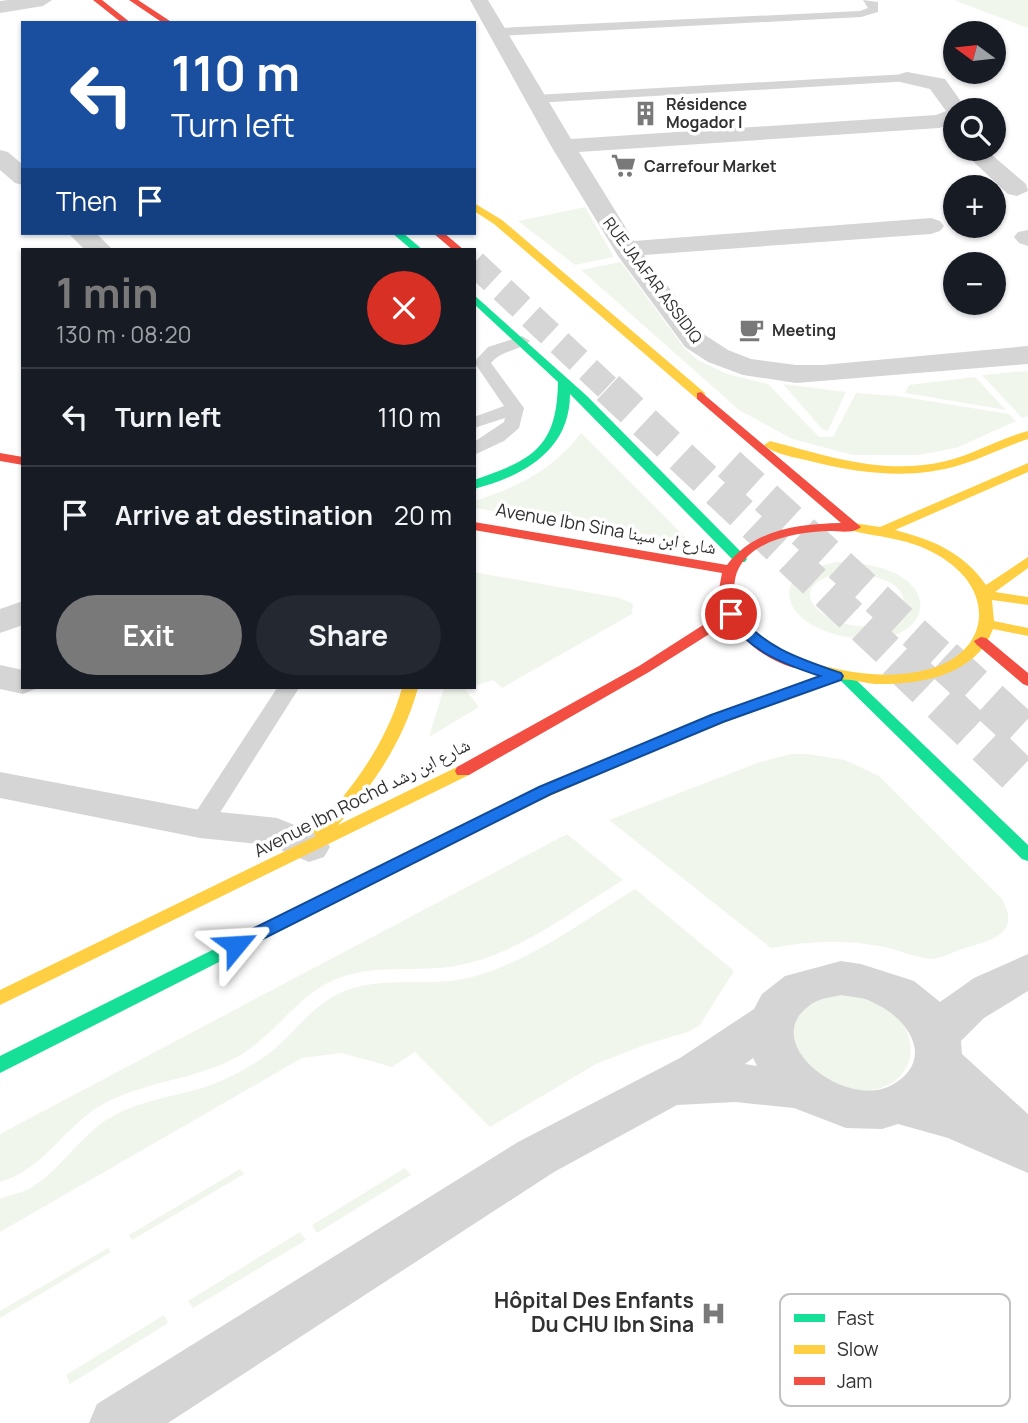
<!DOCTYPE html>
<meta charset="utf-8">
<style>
:root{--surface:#171b24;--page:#242831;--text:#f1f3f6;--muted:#9ea1a6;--line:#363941;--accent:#797979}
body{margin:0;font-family:Manrope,"Noto Naskh Arabic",sans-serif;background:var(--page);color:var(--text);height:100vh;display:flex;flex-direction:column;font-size:26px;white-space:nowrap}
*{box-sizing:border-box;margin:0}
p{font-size:23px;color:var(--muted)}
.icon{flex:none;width:38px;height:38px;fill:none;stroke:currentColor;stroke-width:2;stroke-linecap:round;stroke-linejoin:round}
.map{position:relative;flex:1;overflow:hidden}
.sheet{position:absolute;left:21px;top:248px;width:455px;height:441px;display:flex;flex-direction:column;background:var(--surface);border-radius:0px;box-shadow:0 2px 5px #0004}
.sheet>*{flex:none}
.guide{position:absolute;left:21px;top:21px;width:455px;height:214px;border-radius:0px;box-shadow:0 2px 5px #0004;background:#1a4fa0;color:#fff;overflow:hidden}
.needle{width:46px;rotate:285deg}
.controls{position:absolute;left:943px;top:21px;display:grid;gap:14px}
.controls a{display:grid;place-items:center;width:63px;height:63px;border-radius:50%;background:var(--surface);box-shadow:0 2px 5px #0004;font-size:35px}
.pin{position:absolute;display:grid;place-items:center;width:60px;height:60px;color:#fff;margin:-30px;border:4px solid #fff;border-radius:50%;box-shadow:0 2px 7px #0007}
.me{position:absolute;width:77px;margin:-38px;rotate:63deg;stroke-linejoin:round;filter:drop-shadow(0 0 5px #0008)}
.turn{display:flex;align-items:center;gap:24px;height:147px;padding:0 35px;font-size:32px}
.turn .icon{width:91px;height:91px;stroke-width:2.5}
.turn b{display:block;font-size:49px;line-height:60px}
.then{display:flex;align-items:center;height:66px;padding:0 35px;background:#0003;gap:14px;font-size:26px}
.round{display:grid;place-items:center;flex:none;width:74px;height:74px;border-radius:37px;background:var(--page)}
.headline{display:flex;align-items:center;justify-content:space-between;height:119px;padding:0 35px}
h1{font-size:42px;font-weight:700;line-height:52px;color:var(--accent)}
.cta{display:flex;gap:14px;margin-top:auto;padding:14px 35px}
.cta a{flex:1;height:80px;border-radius:42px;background:var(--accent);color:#fff;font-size:28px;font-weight:700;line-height:80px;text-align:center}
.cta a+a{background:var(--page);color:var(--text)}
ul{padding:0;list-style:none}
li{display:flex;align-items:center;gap:21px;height:98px;padding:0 35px;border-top:2px solid var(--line)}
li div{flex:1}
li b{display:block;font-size:26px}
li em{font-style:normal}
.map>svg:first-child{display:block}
.green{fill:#f1f6ed;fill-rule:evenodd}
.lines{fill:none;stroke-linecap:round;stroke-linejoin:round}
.primary-tunnel-far2{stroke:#d6d6d6;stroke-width:26;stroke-dasharray:26 13;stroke-linecap:butt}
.primary-tunnel-far1{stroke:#d6d6d6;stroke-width:33;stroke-dasharray:33 17;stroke-linecap:butt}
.primary-tunnel{stroke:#d6d6d6;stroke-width:41;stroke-dasharray:41 21;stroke-linecap:butt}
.lane{fill:#d5d5d5;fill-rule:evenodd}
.street{fill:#d5d5d5;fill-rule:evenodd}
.fast{fill:#16e098;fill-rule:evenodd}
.slow{fill:#ffcf43;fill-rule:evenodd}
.jam{fill:#f24e42;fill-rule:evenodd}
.route{fill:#1a73e8;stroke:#114b97;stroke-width:2}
.labels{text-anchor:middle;stroke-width:7;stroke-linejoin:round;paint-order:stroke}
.far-poi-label{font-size:16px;font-weight:bold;fill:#313131;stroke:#fff;text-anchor:start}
.far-street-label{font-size:16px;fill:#313131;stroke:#fff}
.street-label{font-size:18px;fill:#313131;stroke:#fff}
.near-poi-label{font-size:21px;font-weight:bold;fill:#313131;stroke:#fff;text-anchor:end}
.key{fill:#fff;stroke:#c1c1c1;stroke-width:2}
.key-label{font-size:19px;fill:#313131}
</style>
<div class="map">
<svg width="1028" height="1423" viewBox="0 0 1028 1423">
<rect width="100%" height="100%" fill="#fff"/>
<path class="green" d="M955 0H1028V28L959 2Z
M585 207 614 257 575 265 518 221Z
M621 262 685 349 698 360 727 374 768 384 819 437H833L856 393 898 396 1009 414 1016 421 956 448 918 455H853L792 439 739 410 581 270Z
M1028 371V416L1022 418 982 375Z
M975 377 1006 410 905 393 909 385Z
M783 384 846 392 828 431 822 429Z
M581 433 687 539 686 541 474 508V501C517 488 554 469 581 433Z
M836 562C964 563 934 667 828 632 814 627 797 618 791 603 781 575 816 566 836 562ZM845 572C863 573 909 579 903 606 901 615 894 620 885 623 837 640 767 587 845 572Z
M474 572 620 598 633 604 632 614 502 688 493 680 474 686Z
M444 688H467L465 689 479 707 429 737Z
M791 754H808L845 760 879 776 1002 899C1022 935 990 940 962 949 953 952 940 959 931 959 916 958 894 948 879 946 842 939 807 941 771 948L609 820 760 762Z
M567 834 623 880C572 911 520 953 460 965 418 974 375 962 334 980 294 998 273 1038 235 1058 192 1081 142 1081 100 1106 63 1128 43 1170 0 1182V1134Z
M635 889 734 971 700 1025 688 1032 647 1044 596 1064 490 1127 415 1052 392 1067 342 1053 302 1058 0 1232V1199C12 1194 24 1193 34 1186 64 1166 82 1133 113 1116 140 1101 170 1097 199 1089 221 1082 242 1072 261 1059 291 1040 308 1007 342 992 379 976 418 986 457 980 522 969 579 923 635 889Z
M841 995C860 997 880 1001 895 1015 924 1043 911 1085 871 1090 860 1091 849 1091 839 1088 827 1084 816 1076 805 1071L788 1027C799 1006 818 997 841 995Z
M405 1168 411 1175 317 1233 312 1225Z
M240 1169 244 1174 132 1240 129 1235Z
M300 1232 306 1240 193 1308 188 1301Z
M108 1248 111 1252 0 1318V1311Z
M164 1315 168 1323 70 1384 66 1375Z"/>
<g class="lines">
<path class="primary-tunnel-far2" d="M474 263 610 390"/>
<path class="primary-tunnel-far1" d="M608 388 899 661
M729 464 945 661"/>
<path class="primary-tunnel" d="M897 659 1028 784
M943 659 1028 737"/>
<path class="lane" d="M863 0 878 2V12L861 17 500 36 494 32 500 28 860 11 868 8Z
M907 74 911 75V81L535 103 529 99 535 95Z
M522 336 530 341C519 351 502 350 491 363L524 408 519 428 504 441 474 455V442L504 422 505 418 474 428V417L504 406 474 362 488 347Z
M277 688H299L209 830 200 832 191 830 188 824Z"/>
<path class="street" d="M8 0H52L43 6 0 13V1Z
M470 0H488L571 139 936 115 946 111 930 89 900 82 896 78 900 74 907 72 945 79 967 110H956V123L939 128 579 152 634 241 931 218 940 221 944 226 940 231 931 234 644 255 705 335 728 350 751 359 796 365H823L1028 346V364L796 383 743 375 708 362 685 347 618 256 551 146Z
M960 149H985L1026 184 1028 191 1017 196 1008 194Z
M0 150 8 152 23 165V185L15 183 0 170Z
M1028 230V246L1019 243 1014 237 1018 232Z
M68 233H96L113 250H85Z
M23 601V625L0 633V609Z
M0 665 23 670V688H38L23 694 0 689Z
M0 772 200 810 277 818 324 837 330 847 324 857 309 862 269 845 200 838 0 798Z
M1028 954V991L984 1018 961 1041 962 1054 1028 1114V1173L948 1138 898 1124 882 1129 846 1128 794 1108 735 1102 677 1105 554 1172 168 1423H89L97 1404 518 1142 680 1058 754 1009 762 994 785 976 841 961 861 964 914 981 940 1002 974 978ZM841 995C851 997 863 997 872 1002 908 1017 937 1060 892 1085 844 1111 752 1038 815 1002 822 998 833 997 841 995ZM753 1058 757 1066 745 1064Z"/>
<path class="fast" d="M392 233H403L423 250H412Z
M474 295 587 396 745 556 747 559 745 562H735L570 394C570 450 524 476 474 489V480C532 460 557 448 558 382L474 304Z
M846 673 851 675 1028 845V861L1022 859 841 681 838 678Z
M521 796 529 802 527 806 0 1073V1056Z"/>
<path class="slow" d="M474 203 502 220 705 393V399H697L494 224 474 211Z
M1028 431V439C1006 446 985 457 963 464 914 480 863 474 814 462 799 458 775 455 764 445L770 441C828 456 885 476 946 461 974 454 1000 438 1028 431Z
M1028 463V472L895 530C933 540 963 552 986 585L1028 557V568L995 592 1028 597V605L992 600 994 621 1028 628V636L993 629C976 676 919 685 875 684 864 683 849 678 838 680 817 683 785 700 763 708 683 737 605 772 527 806H515L513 802 515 798 693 722 821 676 789 666 786 663 789 660 794 658C834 669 874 680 916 672 994 659 1000 586 932 552 906 538 877 537 849 530L847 527 854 523 880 527Z
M402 688H418C403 742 374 784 338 825L457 767H469L471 771 469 775 0 1005V990L316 836 313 832 316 828C355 785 386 744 402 688Z"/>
<path class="jam" d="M93 0H102L131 23H122Z
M129 0H138L173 23H163Z
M433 233H444L464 250H453Z
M701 392 861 527C853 534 840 531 830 531 798 532 751 539 737 572 731 589 735 608 746 622 754 633 767 643 779 650 786 655 796 656 802 663L794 668C769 661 744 643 730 621L649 672 469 775H457L455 771 457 767 639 666 725 611 719 589 722 573 474 530V522L727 565C754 529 799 524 841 523L697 399V393Z
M0 453 23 457V465L0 461Z
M981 637 986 638 1028 673V686L1023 684 976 644 974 641Z"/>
</g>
<path class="route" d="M731 610 736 611C762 647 800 659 841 673L843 676 841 680 723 722 551 794 243 949H230L227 945 230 940 539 787 711 715 820 676C780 663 749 651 724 614Z"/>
<defs>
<symbol id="building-bare" viewBox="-9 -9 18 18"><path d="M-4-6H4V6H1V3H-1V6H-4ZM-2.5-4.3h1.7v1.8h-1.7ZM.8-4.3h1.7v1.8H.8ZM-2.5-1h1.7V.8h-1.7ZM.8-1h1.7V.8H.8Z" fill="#797979" stroke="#fff" stroke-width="2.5" paint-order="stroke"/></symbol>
<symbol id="supermarket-bare" viewBox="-9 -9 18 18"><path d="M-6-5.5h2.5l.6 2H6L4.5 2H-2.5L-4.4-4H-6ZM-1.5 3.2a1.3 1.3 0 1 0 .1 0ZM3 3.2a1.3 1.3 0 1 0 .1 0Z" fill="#797979" stroke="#fff" stroke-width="2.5" paint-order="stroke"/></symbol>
<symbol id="cafe-bare" viewBox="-9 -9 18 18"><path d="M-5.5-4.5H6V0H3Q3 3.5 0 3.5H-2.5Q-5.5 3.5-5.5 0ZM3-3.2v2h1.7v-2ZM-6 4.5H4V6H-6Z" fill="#797979" stroke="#fff" stroke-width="2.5" paint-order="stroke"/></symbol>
<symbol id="hospital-bare" viewBox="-9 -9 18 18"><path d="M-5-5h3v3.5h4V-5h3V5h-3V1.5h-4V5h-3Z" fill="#797979" stroke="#fff" stroke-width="2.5" paint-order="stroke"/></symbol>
</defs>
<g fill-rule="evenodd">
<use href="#building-bare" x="628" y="96" width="35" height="35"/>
<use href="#supermarket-bare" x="606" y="148" width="35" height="35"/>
<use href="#cafe-bare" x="734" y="312" width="35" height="35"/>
<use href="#hospital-bare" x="696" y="1296" width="35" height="35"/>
</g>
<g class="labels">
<g class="far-poi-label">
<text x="666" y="110">Résidence<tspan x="666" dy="18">Mogador I</tspan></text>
<text x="644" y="172">Carrefour Market</text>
<text x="772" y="336">Meeting</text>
</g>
<g class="far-street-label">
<text transform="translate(653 280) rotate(53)" y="6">RUE JAAFAR ASSIDIQ</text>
</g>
<g class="street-label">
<text transform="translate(606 529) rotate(10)" y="6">Avenue Ibn Sina شارع ابن سينا</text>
<text transform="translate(362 798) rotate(-27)" y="6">Avenue Ibn Rochd شارع ابن رشد</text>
</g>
<g class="near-poi-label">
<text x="694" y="1308">Hôpital Des Enfants<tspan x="694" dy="24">Du CHU Ibn Sina</tspan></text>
</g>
</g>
<rect x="780" y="1294" width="230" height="112" rx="10" class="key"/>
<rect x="794" y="1314" width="31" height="8" fill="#16e098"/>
<rect x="794" y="1345" width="31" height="9" fill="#ffcf43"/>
<rect x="794" y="1377" width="31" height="8" fill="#f24e42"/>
<g class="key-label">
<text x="837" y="1325">Fast</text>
<text x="837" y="1356">Slow</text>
<text x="837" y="1388">Jam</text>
</g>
</svg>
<div class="controls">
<a><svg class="needle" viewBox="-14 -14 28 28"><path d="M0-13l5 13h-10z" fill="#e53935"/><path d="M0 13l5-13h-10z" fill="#9ea1a6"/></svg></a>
<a><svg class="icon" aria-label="search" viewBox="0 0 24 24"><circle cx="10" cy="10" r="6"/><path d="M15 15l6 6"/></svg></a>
<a>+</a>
<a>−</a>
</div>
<div class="pin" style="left:731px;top:614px;background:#d93025"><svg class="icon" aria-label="arrive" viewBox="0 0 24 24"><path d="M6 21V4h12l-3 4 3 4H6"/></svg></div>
<svg class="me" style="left:236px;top:945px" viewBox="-20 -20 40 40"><path d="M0-17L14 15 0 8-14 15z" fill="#1a73e8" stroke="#fff" stroke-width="4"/></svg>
<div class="guide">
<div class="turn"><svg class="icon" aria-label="left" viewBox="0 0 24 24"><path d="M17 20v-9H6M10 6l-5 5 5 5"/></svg><div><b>110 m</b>Turn left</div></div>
<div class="then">Then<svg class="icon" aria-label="arrive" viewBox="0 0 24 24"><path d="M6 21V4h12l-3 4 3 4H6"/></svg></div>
</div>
<section class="sheet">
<div class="headline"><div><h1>1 min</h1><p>130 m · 08:20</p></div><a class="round" style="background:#d93025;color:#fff"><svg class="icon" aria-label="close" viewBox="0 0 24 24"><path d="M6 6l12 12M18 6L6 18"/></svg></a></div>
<ul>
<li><svg class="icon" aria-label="left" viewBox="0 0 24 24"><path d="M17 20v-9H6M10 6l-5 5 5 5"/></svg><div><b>Turn left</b></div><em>110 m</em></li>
<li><svg class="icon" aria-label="arrive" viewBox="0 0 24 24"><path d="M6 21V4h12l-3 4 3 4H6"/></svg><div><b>Arrive at destination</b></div><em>20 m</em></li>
</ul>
<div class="cta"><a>Exit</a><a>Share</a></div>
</section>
</div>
